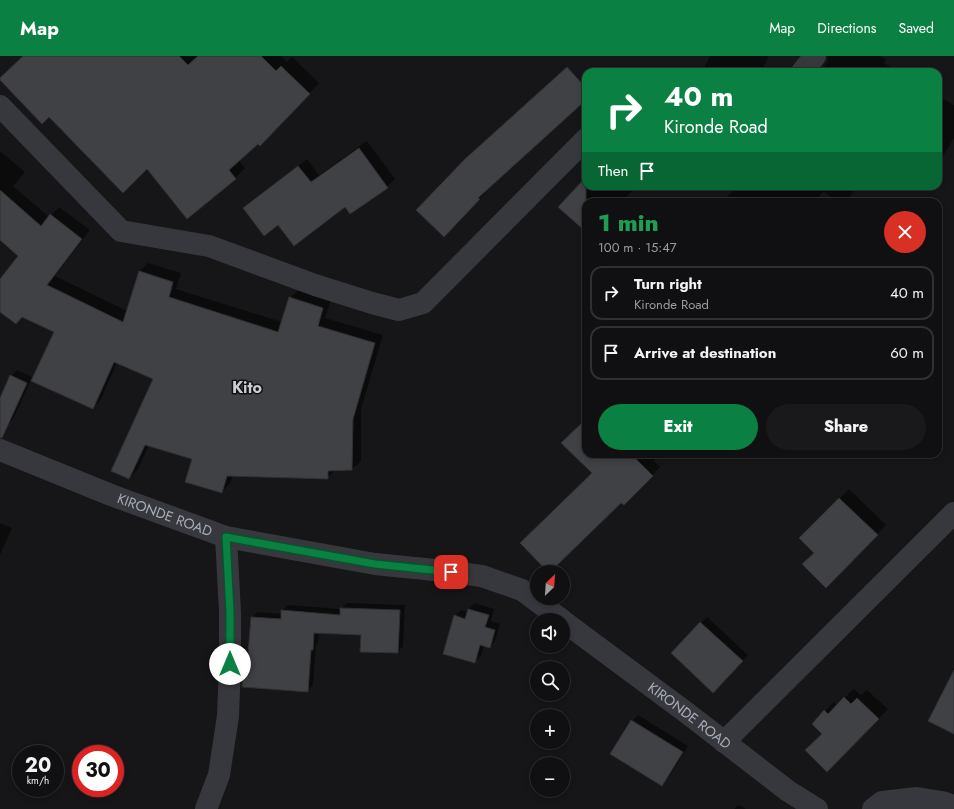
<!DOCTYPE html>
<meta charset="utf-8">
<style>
:root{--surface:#101012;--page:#19191b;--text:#f1f3f6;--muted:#9c9d9f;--line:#303032;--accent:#0b8043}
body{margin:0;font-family:Jost,sans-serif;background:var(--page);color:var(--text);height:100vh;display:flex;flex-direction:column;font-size:15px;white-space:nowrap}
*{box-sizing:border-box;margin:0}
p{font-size:13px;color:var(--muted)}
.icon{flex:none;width:22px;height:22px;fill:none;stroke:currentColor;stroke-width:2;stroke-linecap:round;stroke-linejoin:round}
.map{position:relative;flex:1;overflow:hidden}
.details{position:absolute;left:582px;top:142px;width:360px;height:260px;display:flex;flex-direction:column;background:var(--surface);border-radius:12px;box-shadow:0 2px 6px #0003,0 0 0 1px var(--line)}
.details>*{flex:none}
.hud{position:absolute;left:582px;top:12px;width:360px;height:122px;border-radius:12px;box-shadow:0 2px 6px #0003,0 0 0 1px var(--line);background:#0b8043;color:#fff;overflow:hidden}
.needle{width:26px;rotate:25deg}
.controls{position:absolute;left:530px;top:509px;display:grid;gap:8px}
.controls a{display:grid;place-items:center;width:40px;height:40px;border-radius:50%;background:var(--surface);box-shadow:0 2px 6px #0003,0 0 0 1px var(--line);font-size:20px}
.speed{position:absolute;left:12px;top:689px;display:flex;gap:8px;font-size:20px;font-weight:700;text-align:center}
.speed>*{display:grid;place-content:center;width:52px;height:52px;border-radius:50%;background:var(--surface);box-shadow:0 2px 6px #0003,0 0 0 1px var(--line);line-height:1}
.speed small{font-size:10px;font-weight:400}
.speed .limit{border:6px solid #d22;background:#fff;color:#111}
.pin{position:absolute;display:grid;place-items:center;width:34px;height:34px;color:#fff;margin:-17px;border-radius:8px;box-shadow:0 2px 6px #0006}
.me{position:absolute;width:44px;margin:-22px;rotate:0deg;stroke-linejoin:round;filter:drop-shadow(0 0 3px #0008)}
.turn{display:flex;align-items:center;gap:14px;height:84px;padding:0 16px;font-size:18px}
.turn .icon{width:52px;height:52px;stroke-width:2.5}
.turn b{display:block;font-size:28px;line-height:34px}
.then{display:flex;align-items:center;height:38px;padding:0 16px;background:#0003;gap:8px;font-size:15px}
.round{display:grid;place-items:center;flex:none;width:42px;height:42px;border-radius:21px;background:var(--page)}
.overview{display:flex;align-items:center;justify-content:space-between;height:68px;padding:0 16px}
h1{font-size:24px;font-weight:800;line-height:30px;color:#1e9e55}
.primary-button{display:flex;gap:8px;margin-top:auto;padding:8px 16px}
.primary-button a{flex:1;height:46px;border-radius:24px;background:var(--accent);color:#fff;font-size:16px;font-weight:800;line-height:46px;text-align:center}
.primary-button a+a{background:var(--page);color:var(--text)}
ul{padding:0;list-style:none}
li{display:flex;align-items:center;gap:12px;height:54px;margin:0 8px 6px;padding:0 8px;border:2px solid var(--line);border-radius:12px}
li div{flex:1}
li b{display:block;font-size:15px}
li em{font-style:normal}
header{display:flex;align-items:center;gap:24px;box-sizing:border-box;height:56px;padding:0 20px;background:var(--accent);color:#fff}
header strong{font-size:19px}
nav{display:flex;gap:22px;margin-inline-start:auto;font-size:14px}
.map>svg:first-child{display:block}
.shadow{fill:#0007}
.building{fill:#404145;stroke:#303034}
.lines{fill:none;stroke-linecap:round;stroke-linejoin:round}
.minor{stroke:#37383d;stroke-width:22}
.route-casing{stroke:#07532c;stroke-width:10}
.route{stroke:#0b8043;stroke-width:7}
.labels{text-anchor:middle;stroke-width:3;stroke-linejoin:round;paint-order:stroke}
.street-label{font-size:14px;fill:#a8adb8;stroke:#111113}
.quarter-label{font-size:16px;font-weight:bold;fill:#c9ccd4;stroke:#111113}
</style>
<header>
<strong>Map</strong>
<nav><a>Map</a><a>Directions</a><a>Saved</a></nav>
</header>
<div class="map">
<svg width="954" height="753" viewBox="0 0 954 753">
<rect width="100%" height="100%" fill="#161618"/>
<path class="shadow" d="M24 0H281L287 6 292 1 319 27 260 88 258 86 238 104 245 112 235 122 187 161 147 112Z
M710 0H769L761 16H702Z
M828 0H880L886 3 884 7 899 16H819L826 8 828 3Z
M561 16 586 39V42L486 133 487 135 444 179 474 95Z
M938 40 954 49V82L943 100 938 105Z
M367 85 395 123 387 131 345 149 278 168 244 153 252 145 307 103 319 119Z
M0 95 25 116 13 130 49 161 59 151 90 174 55 220 127 255 140 215 148 207 181 217 176 233 282 266 290 242 299 233 331 244 325 262 383 279 361 353V405L352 413H336L327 422 233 419 230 427 222 436 193 402 149 389 138 413 129 422 154 323 117 307 101 343 93 352 31 324 13 363 7 369 0 365V344L11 320 17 314 34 322 55 275 23 260 16 267 0 255V225L19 200 0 183Z
M586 122V130H637L622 146H586V174L560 151Z
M736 130H858L845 146H837L823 135 816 146H723Z
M586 364V398H659L654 405 660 411 624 448 563 387Z
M849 433 886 469 826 530 815 497 801 482Z
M0 467 12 472 0 499Z
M347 547 405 549 403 590 398 596 362 578 319 576 318 587 316 589 313 629 307 635 245 598 249 593 252 562 257 556 282 558V555L288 549 341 553Z
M475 547 494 553 491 565 500 568 495 585 489 591 484 589 481 600 474 606 455 560 461 554 468 556 469 553Z
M707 561 748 599 713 635 672 597Z
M854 633 861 639 867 634 888 653 827 714 823 678 813 668 834 646 837 649Z
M638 659 688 690 668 722 662 728 632 665Z
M739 749 746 753H734Z"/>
<path class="building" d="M23 0H179L188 9 198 0H261L276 15 281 10 310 38 260 90 258 88 229 114 236 123 187 163 147 113 123 137 49 61 42 68 0 24V22Z
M567 11 586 32V44L478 142 480 143 444 181 416 154 465 103Z
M359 92 388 132 350 158 345 151 294 190 278 169 264 180 243 152 298 110 311 126Z
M586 121V176L558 151Z
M0 134 41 170 50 158 82 183 47 229 123 266 139 215 173 226 169 241 278 276 289 241 323 252 318 270 375 287 353 363 352 414 328 415V423L227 420 222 437 185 426 192 403 145 389 129 423 111 415 153 323 114 306 93 353 31 325 54 276 22 261 16 268 0 256V223L18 200 0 184Z
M10 319 27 327 2 382H0V342Z
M586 363V398H631L653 420 624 449 621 447 550 516H548L520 487 592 417 561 387Z
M839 442 878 479 826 532 802 508 814 497 799 482Z
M340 552 400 554 398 597 360 596 361 579 314 577 313 594H311L308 636 242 631 244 597 248 598 251 561 281 563V554L340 559Z
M468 553 489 559 485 571 495 574 490 592 480 589 475 607 443 598 454 559 465 563Z
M700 566 743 605 713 637 671 597Z
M954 614V678L928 665Z
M844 641 851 648 857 642 879 663 827 716 805 694 822 678 812 668 824 654 828 658Z
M631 664 683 696 662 730 610 698Z"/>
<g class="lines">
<g class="minor">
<path d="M802 16 815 0"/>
<path d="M0 50 121 175 209 190 315 229 372 247 399 254 423 247 586 83"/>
<path id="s1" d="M0 394 111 439 226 481 375 508 435 514 482 520 522 534 562 564"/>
<path id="s2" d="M563 565 687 657 788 735 817 753"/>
<path d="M724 686 954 457"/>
<path d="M206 753 219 719 228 660 230 608V556L226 481"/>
<path d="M873 753 882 746 917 742 942 746 954 750"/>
</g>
</g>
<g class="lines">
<defs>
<path id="route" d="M230 608V556L226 481 375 508 451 516"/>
</defs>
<use href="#route" class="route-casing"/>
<use href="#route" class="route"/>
</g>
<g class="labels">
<g class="street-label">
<text dy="5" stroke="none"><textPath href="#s1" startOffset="177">KIRONDE ROAD</textPath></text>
<text dy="5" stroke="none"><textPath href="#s2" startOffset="158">KIRONDE ROAD</textPath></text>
</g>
<g class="quarter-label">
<text x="247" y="337">Kito</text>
</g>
</g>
</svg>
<div class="controls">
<a><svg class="needle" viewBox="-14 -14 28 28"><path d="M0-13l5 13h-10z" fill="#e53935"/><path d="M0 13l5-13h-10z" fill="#9c9d9f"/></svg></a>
<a><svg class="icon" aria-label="sound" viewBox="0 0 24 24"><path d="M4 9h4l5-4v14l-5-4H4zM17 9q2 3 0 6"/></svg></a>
<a><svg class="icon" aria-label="search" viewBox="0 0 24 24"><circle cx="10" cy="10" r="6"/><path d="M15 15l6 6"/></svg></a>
<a>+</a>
<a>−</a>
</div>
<div class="speed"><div>20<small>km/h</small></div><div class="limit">30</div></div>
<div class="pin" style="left:451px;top:516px;background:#d93025"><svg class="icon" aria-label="arrive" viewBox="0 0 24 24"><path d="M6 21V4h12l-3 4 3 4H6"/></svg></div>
<svg class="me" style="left:230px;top:608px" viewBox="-20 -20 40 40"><circle r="19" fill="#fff"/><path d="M0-13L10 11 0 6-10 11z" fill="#0b8043"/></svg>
<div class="hud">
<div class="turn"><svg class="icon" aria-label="right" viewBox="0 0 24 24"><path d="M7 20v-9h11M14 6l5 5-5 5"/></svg><div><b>40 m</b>Kironde Road</div></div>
<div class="then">Then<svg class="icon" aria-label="arrive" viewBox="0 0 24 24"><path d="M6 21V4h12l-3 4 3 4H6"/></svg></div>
</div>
<section class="details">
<div class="overview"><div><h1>1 min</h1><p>100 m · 15:47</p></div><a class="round" style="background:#d93025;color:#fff"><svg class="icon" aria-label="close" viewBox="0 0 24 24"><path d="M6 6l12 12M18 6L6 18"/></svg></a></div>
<ul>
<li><svg class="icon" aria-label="right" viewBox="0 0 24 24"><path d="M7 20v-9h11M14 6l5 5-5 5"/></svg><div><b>Turn right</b><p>Kironde Road</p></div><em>40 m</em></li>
<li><svg class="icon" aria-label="arrive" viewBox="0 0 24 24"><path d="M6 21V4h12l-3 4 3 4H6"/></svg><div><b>Arrive at destination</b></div><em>60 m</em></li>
</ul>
<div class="primary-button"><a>Exit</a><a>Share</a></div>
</section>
</div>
